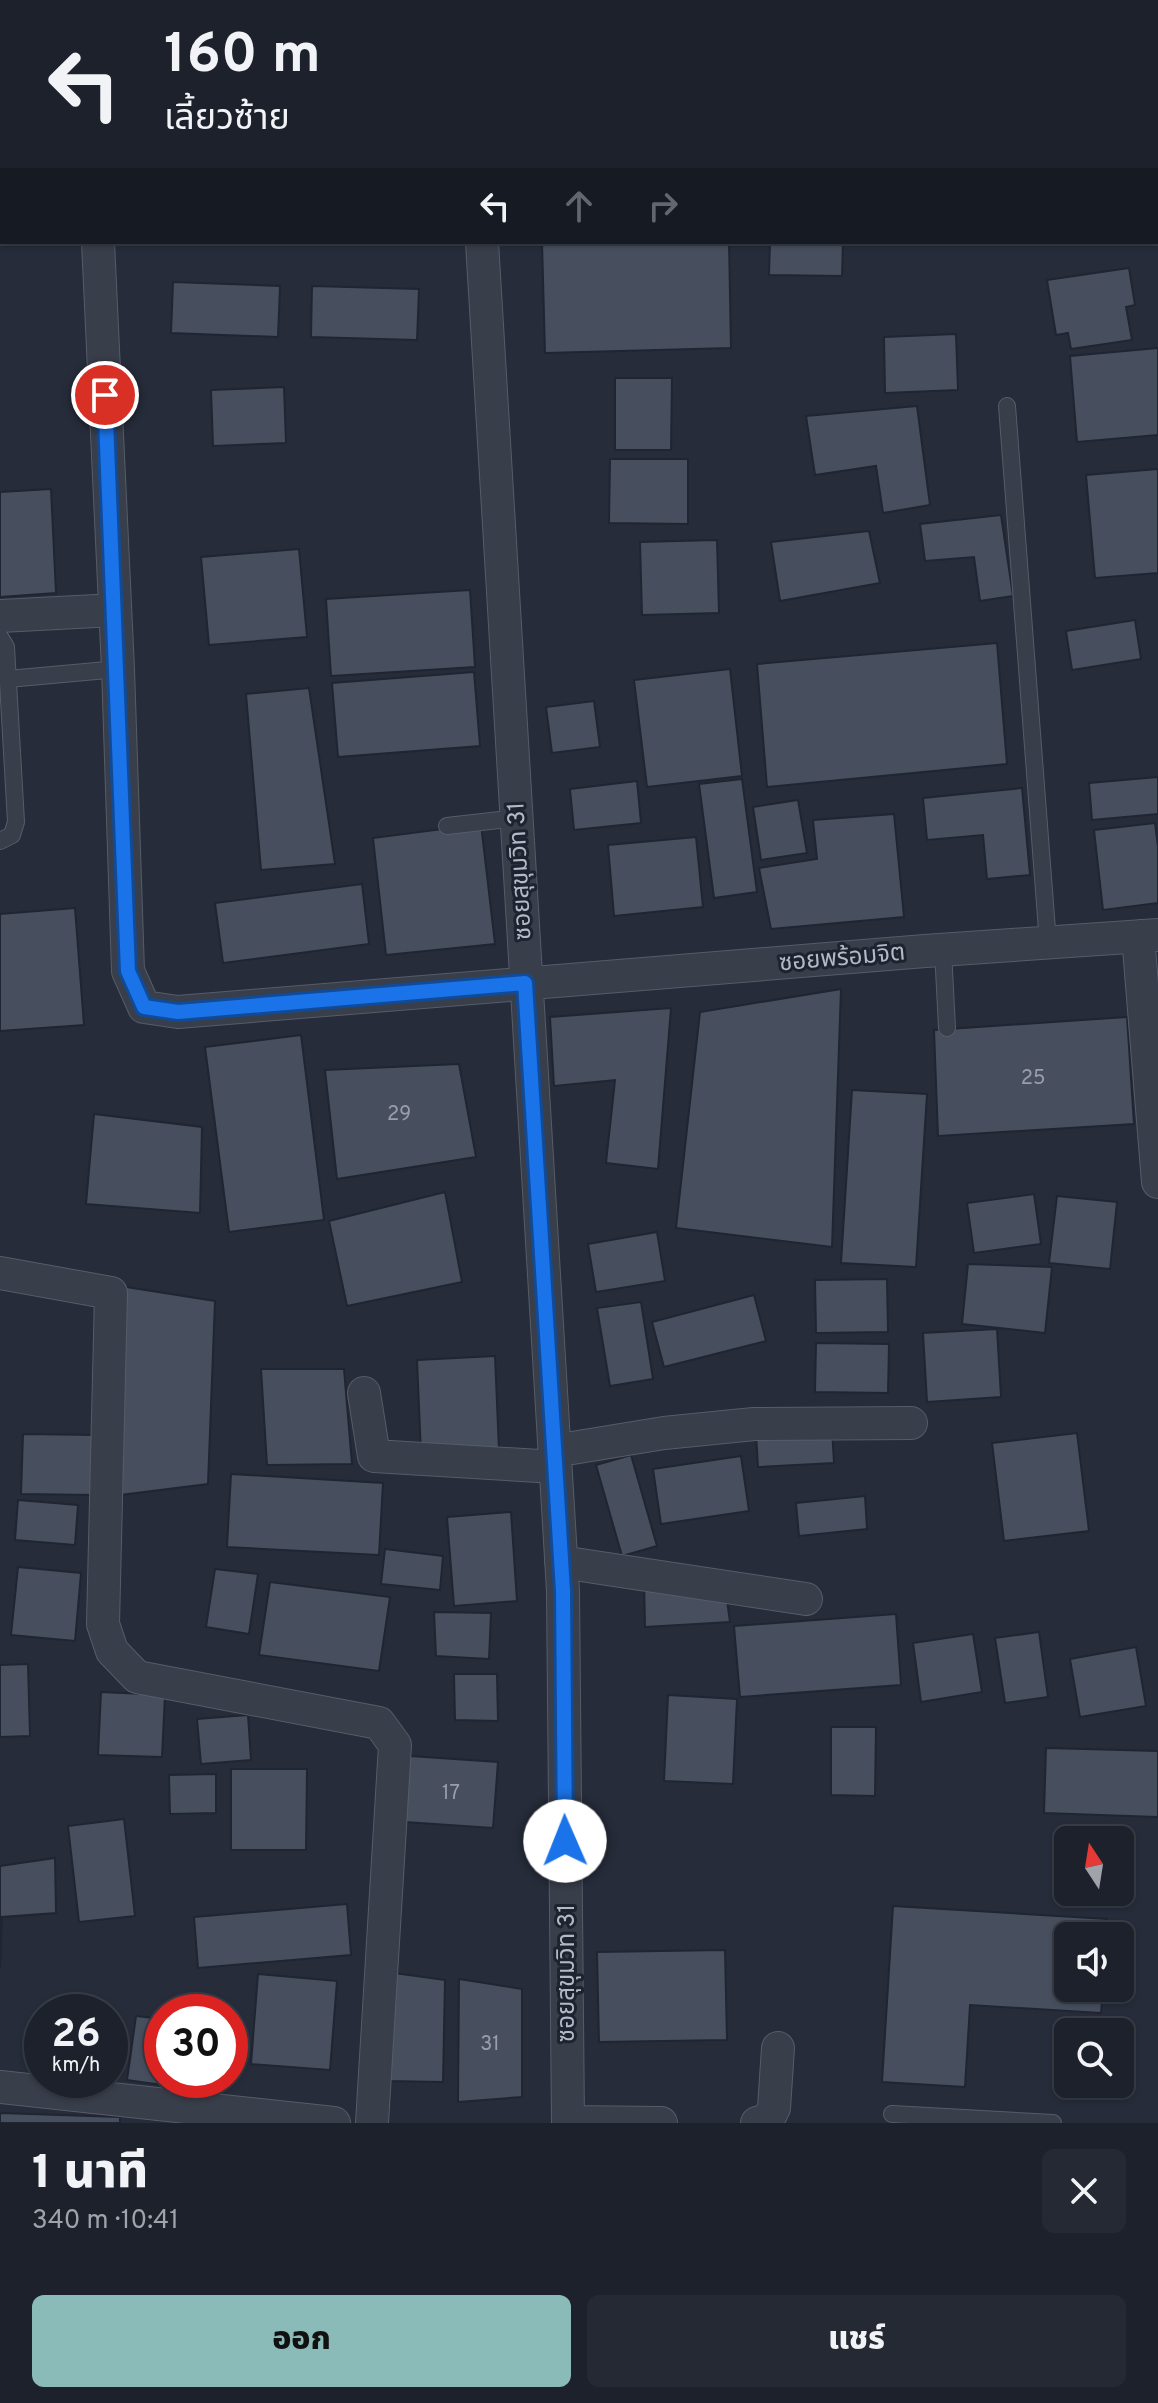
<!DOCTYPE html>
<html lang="th">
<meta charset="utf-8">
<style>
:root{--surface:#1c212c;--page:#252934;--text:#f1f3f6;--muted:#a0a3a9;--line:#3a3e48;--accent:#8bbbb9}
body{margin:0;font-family:Overpass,"Noto Sans Thai",sans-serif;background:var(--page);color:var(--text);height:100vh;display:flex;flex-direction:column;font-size:30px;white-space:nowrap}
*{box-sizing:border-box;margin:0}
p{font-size:26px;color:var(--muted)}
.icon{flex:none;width:44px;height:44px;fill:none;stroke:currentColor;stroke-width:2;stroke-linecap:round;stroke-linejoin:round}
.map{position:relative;height:2123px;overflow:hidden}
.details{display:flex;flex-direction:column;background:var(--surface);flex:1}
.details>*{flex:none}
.top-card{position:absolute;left:0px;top:0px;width:1158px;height:244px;box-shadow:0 2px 6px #0004,0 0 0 2px var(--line);background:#1c212c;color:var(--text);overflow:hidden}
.needle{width:52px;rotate:348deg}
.tools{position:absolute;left:1054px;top:1826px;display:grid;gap:16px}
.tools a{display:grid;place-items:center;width:80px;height:80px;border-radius:12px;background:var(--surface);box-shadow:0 2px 6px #0004,0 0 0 2px var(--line);font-size:40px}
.speed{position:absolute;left:24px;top:1994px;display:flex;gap:16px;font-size:40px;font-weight:700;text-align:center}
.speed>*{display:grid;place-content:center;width:104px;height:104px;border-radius:50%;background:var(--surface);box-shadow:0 2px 6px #0004,0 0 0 2px var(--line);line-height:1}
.speed small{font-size:20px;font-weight:400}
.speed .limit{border:12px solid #d22;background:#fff;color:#111}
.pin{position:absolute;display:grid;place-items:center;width:68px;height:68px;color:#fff;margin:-34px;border:4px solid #fff;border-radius:50%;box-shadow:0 2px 8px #0007}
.me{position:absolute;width:88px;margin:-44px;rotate:359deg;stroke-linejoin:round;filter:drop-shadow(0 0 6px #0008)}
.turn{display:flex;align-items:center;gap:28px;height:168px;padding:0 32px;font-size:36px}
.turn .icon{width:104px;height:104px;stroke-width:2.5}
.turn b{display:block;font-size:56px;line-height:68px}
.lanes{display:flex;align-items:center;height:76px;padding:0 32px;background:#0003;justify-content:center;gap:40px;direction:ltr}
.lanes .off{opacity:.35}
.round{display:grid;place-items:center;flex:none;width:84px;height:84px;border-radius:12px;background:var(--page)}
.summary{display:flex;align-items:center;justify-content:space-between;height:136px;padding:0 32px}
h1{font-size:48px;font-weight:800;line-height:60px}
.action{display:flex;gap:16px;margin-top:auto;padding:16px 32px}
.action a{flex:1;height:92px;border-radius:12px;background:var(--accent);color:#111;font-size:32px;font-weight:800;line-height:92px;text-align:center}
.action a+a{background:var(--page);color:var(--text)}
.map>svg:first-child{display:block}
.building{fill:#474f5e;stroke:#202532;stroke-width:2}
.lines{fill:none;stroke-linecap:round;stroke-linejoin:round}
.lane-casing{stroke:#575c69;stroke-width:18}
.street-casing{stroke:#575c69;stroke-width:34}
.lane{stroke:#393e4b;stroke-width:16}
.street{stroke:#393e4b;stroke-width:32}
.route-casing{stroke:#114b97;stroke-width:20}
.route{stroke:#1a73e8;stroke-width:14}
.labels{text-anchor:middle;stroke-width:6;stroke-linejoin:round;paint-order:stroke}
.number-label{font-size:20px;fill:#9a9eac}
.street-label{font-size:24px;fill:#b5b9c6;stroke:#1e2330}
</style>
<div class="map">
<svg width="1158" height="2123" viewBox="0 0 1158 2123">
<rect width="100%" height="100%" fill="#262c3a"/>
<path class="building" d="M191 0H259L258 2H191Z
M359 0H416V2H359Z
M538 0H717L718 2H538Z
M542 242H729L731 348 545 353Z
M770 242H843L842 276 769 275Z
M1129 268 1135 305 1126 307 1132 340 1071 349 1068 333 1056 335 1047 280Z
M173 282 280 286 278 337 171 333Z
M312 286 419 289 417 340 311 337Z
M956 334 958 390 885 393 884 337Z
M1158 348V435L1077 442 1070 356Z
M615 378H672L671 450H615Z
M284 387 286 443 213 446 211 390Z
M917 406 930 505 883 513 876 466 815 475 806 416Z
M610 459H688V524L609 523Z
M1158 469V573L1095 578 1086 475Z
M51 489 56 593 0 597V492Z
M1001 515 1013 596 980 601 974 557 925 561 920 524Z
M869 531 880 583 780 601 771 542Z
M717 540 719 613 642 615 640 542Z
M299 549 307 637 209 645 201 557Z
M470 590 475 667 331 676 326 599Z
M1135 620 1141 659 1072 670 1066 631Z
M997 643 1007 764 767 787 757 664Z
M730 669 742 776 647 787 634 680Z
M474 672 480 746 338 757 332 683Z
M309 688 335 864 261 870 246 694Z
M594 701 600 747 552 753 546 707Z
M1158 777V814L1092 820 1089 783Z
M742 779 757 892 714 898 699 784Z
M637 781 641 823 574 830 570 789Z
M1022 788 1030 875 987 879 983 835 927 840 923 798Z
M798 800 807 853 761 860 753 807Z
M894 814 904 917 771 929 759 868 817 859 813 820Z
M1155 823 1158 847V903L1103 910 1094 830Z
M481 824 495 944 386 955 373 838Z
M696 837 703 907 614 916 608 845Z
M362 884 369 944 223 963 215 903Z
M75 908 84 1025 0 1031V914Z
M841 989 832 1247 676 1228 700 1012Z
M671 1008 658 1169 606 1163 615 1080 554 1086 550 1017Z
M1127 1017 1134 1124 938 1136 934 1030Z
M301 1035 324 1220 229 1232 205 1047Z
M459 1064 476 1157 337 1179 325 1070Z
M852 1090 927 1094 916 1267 841 1263Z
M94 1114 202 1127 200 1213 86 1204Z
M445 1192 462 1282 347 1306 329 1221Z
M1034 1194 1041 1244 974 1253 967 1203Z
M1057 1196 1117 1202 1110 1269 1049 1263Z
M657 1232 665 1281 596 1292 588 1244Z
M968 1264 1052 1267 1045 1333 962 1324Z
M887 1279 888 1332 816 1333 815 1280Z
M120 1286 215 1301 208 1484 112 1496Z
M754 1295 766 1341 664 1367 652 1322Z
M641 1302 653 1379 610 1386 597 1308Z
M997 1329 1001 1397 927 1402 923 1333Z
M816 1343 889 1344 888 1393 815 1392Z
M495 1356 499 1450 421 1454 417 1360Z
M261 1369H344L352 1464 267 1465Z
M832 1429 834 1463 758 1467 756 1433Z
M1077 1433 1089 1531 1004 1541 992 1443Z
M23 1434 97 1435 95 1495 21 1494Z
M631 1455 657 1546 622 1556 596 1465Z
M741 1456 749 1511 661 1524 653 1469Z
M231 1474 383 1483 379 1555 227 1547Z
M865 1496 867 1529 799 1536 796 1503Z
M18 1500 78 1505 75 1545 15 1540Z
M511 1512 517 1601 454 1606 447 1517Z
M385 1549 443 1556 440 1590 381 1584Z
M18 1567 81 1573 75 1641 11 1635Z
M215 1569 258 1574 249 1634 206 1627Z
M644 1580 726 1593 730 1622 645 1627Z
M270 1582 390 1597 379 1671 259 1655Z
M434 1612 491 1613 489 1659 436 1656Z
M896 1614 901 1685 740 1697 734 1626Z
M1039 1632 1048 1697 1005 1703 995 1638Z
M973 1634 982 1692 921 1702 913 1643Z
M1136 1647 1146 1706 1080 1717 1070 1659Z
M28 1664 30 1736 0 1737V1665Z
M454 1674H497L498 1721 455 1720Z
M101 1692 165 1695 162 1757 98 1755Z
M668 1695 737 1699 733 1784 664 1781Z
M248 1715 251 1760 201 1764 197 1719Z
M831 1727H876L875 1796 831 1795Z
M1046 1748 1158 1751V1817L1044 1813Z
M410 1756 498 1762 493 1828 405 1822Z
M231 1769H307L306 1850H231Z
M216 1774V1813L170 1814 169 1775Z
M124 1819 135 1916 79 1922 68 1826Z
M55 1858 56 1913 2 1917 0 1969V1866Z
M347 1904 351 1955 198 1968 194 1917Z
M893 1906 1107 1919 1106 1936H1068V1988H1103L1101 2013 970 2005 965 2087 882 2082Z
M725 1950 727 2040 599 2042 597 1952Z
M394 1973 445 1980 443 2082 388 2081Z
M258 1974 337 1981 330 2070 251 2064Z
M459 1979 522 1989V2097L458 2102Z
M136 2016 162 2019V2080H184L183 2088 127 2080Z
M0 2113 120 2117V2123H0Z"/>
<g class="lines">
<defs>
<path id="lane" d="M0 22H2
M1007 406 1048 943
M0 637 6 647 16 822 12 835 0 841
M8 679 118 669
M447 826 516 818
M943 950 947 1028
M892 2114 1053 2123"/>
<path id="street" d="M88 0V2
M464 0V2
M750 0V2
M1156 12H1158
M98 242 118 669 128 971 144 1007 178 1012 925 951 1158 935
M482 242 563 1591 568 2123
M0 616 115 610
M1140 936 1139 948 1158 1182
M0 1273 111 1293 103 1624 112 1651 137 1677 379 1723 395 1745 372 2123
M364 1393 374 1456 555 1467
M554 1451 664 1433 754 1424 911 1423
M561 1562 806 1599
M0 2087 334 2123
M568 2122 661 2123
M757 2123 768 2120 774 2108 778 2048"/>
</defs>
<use href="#lane" class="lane-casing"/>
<use href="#street" class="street-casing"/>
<use href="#lane" class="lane"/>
<use href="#street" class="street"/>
</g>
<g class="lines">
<defs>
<path id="route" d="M105 395 128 971 144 1007 178 1012 525 983 563 1591 565 1841"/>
</defs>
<use href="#route" class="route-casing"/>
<use href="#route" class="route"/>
</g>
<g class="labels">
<g class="number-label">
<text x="1033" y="1084">25</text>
<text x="399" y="1120">29</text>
<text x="451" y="1799">17</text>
<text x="490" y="2050">31</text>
</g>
<g class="street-label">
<text transform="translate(519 871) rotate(-93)" y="8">ซอยสุขุมวิท 31</text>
<text transform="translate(842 957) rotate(-5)" y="8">ซอยพร้อมจิต</text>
<text transform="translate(566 1973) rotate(-90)" y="8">ซอยสุขุมวิท 31</text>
</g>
</g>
</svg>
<div class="tools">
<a><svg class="needle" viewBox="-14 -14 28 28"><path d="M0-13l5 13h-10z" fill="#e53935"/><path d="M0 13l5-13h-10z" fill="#a0a3a9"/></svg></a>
<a><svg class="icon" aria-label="sound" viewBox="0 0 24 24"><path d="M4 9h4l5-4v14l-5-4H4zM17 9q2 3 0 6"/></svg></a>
<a><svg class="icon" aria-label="search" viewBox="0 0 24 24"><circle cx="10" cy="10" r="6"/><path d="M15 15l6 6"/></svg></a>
</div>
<div class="speed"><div>26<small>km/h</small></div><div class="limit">30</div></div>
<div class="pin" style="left:105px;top:395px;background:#d93025"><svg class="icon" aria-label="arrive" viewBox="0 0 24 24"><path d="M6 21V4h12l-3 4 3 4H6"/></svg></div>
<svg class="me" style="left:565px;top:1841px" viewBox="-20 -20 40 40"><circle r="19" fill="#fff"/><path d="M0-13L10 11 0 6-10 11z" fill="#1a73e8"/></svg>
<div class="top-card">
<div class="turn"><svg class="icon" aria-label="left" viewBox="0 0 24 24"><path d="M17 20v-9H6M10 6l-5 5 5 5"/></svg><div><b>160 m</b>เลี้ยวซ้าย</div></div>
<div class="lanes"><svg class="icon" aria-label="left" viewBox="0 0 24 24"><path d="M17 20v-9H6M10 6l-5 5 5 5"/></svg><svg class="icon off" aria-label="ahead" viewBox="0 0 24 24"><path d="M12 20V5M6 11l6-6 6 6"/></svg><svg class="icon off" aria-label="right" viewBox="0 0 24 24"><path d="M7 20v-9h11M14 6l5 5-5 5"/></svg></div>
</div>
</div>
<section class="details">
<div class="summary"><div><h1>1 นาที</h1><p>340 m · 10:41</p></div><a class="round"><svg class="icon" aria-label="close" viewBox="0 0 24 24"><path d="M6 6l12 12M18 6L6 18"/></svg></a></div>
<div class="action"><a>ออก</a><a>แชร์</a></div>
</section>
